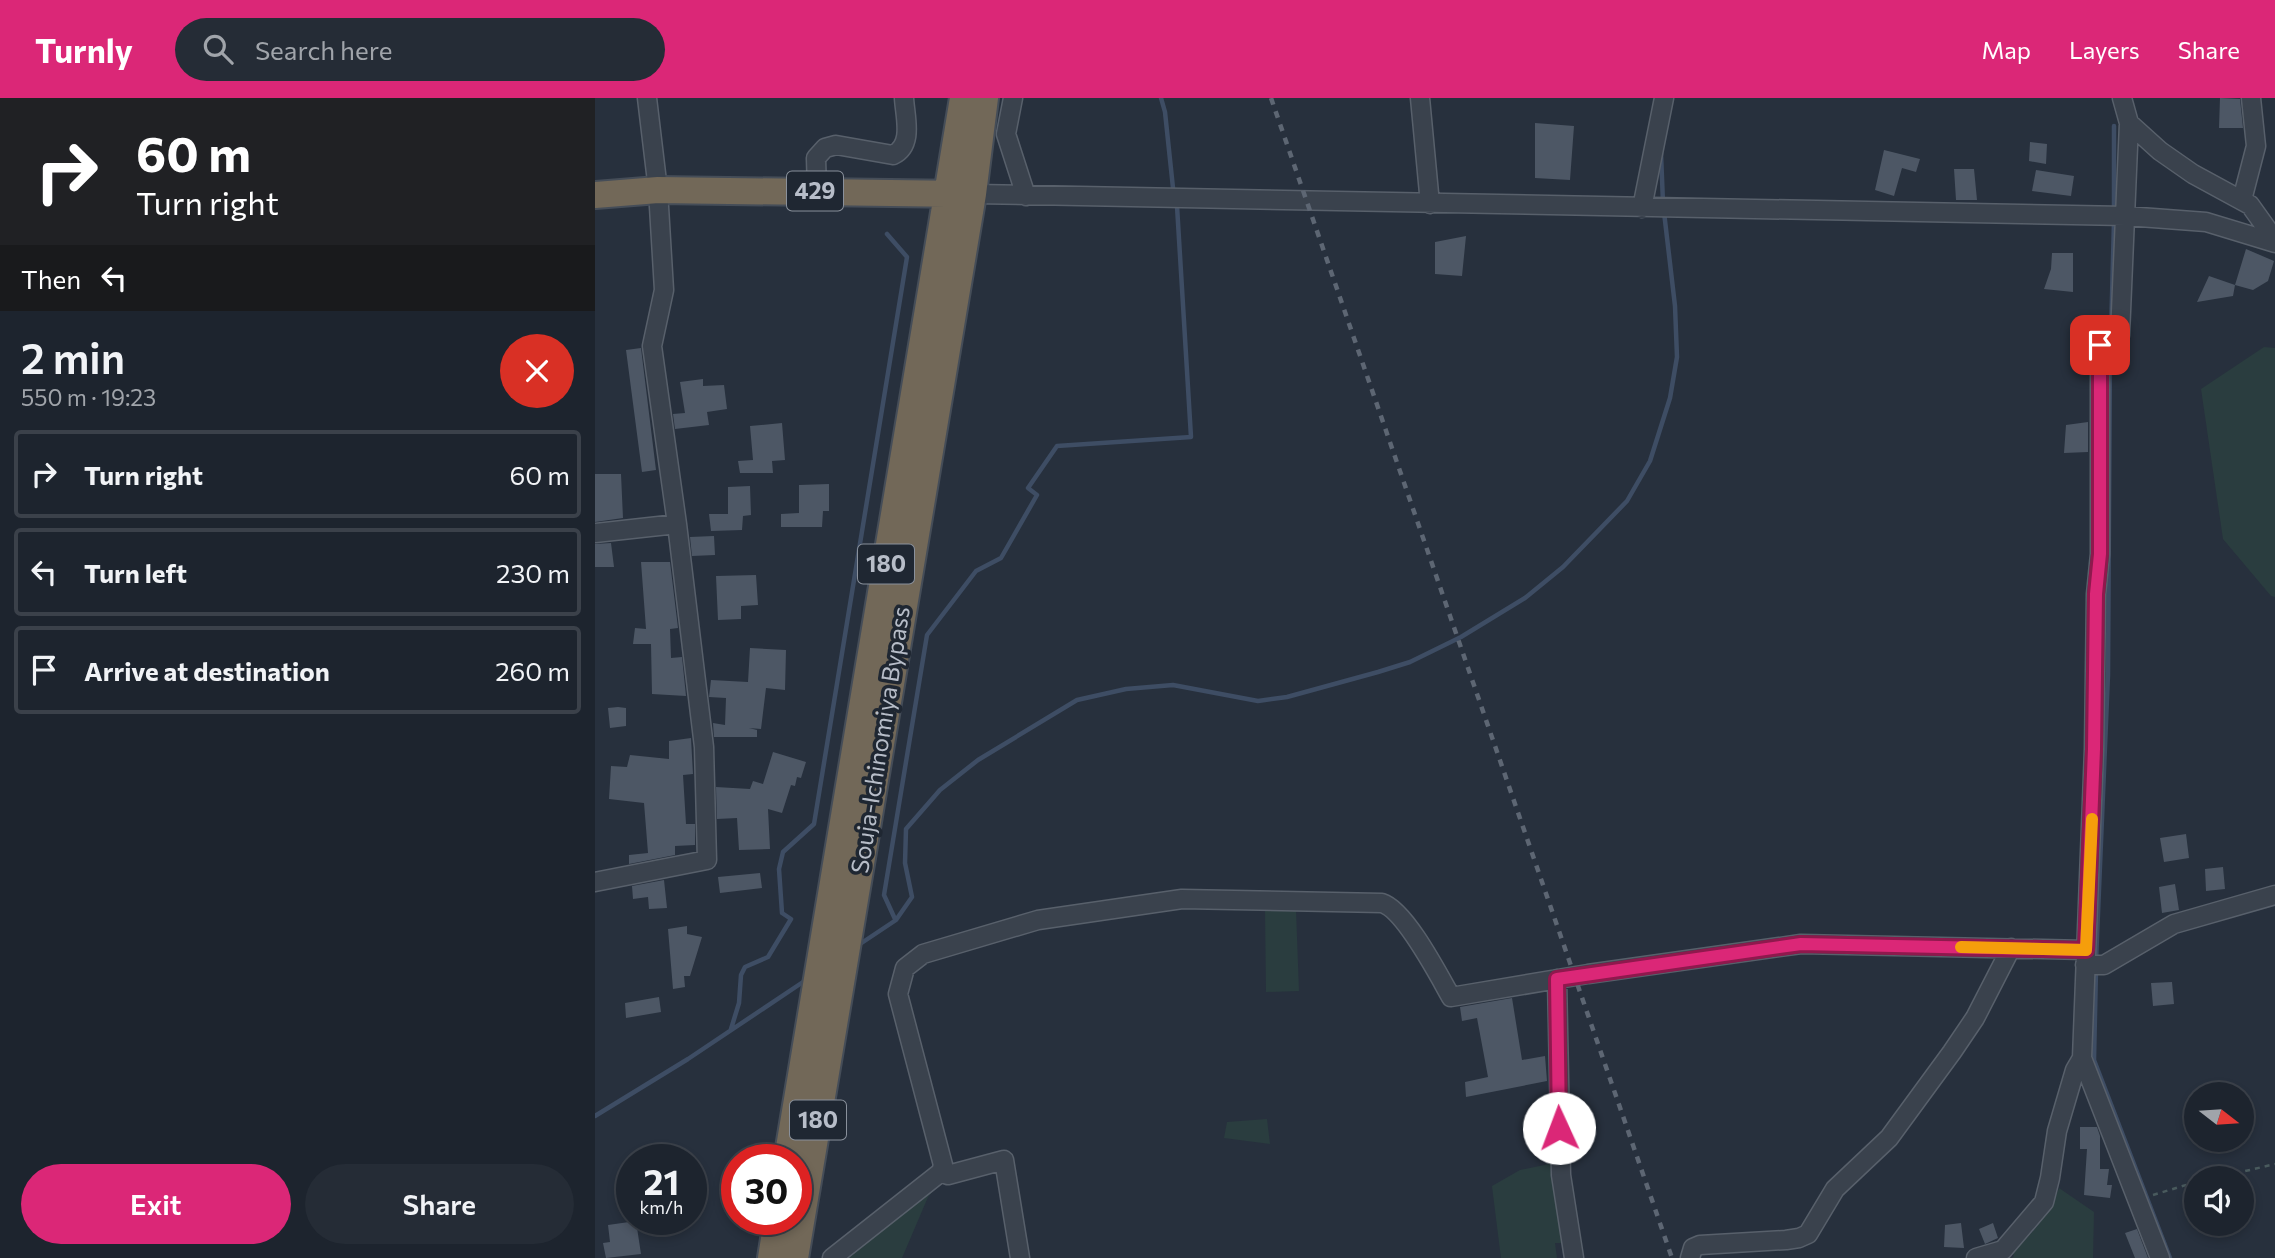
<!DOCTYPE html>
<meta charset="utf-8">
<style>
:root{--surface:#1d242e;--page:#252c36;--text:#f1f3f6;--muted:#a0a4aa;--line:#3b414a;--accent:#db2777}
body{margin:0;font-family:Commissioner,sans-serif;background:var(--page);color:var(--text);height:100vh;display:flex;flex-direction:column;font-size:26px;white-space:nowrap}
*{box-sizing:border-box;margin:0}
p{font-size:23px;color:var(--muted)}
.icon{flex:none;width:38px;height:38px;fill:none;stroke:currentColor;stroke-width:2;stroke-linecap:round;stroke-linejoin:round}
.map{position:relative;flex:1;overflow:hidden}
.sheet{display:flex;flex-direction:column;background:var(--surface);width:595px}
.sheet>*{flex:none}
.banner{background:#202124;color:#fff;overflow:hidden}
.needle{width:46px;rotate:107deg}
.buttons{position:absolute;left:1589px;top:984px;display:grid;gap:14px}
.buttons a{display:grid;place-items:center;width:70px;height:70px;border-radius:50%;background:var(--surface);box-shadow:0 4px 10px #0003,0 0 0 2px var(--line);font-size:35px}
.speed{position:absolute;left:21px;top:1046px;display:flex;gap:14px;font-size:35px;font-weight:700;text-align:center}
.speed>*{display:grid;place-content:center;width:91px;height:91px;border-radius:50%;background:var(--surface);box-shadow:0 4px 10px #0003,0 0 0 2px var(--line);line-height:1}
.speed small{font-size:18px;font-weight:400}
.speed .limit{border:10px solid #d22;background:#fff;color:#111}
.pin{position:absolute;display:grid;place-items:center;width:60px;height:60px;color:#fff;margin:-30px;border-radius:14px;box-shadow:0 4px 10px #0006}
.me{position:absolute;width:77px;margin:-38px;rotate:358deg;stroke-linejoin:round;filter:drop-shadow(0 0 5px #0008)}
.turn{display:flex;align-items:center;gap:24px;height:147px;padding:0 21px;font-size:32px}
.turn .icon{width:91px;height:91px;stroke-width:2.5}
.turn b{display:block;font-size:49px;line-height:60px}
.then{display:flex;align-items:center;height:66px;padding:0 21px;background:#0003;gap:14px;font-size:26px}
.round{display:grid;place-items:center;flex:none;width:74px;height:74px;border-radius:37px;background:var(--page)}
.head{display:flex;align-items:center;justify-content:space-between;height:119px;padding:0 21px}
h1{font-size:42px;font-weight:600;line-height:52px}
.button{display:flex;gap:14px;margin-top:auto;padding:14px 21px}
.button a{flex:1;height:80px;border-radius:42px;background:var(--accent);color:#fff;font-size:28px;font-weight:600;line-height:80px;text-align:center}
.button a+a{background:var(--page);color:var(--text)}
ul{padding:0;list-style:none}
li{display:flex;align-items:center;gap:21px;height:88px;margin:0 14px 10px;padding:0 7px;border:4px solid var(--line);border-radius:7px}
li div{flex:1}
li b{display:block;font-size:26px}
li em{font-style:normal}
header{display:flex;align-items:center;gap:42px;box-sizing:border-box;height:98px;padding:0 35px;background:var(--accent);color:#fff}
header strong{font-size:33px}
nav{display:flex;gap:38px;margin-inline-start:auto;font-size:24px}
.search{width:490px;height:63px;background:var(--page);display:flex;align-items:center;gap:18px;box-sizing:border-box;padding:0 24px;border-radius:38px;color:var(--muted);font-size:26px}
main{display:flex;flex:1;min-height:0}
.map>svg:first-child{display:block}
.green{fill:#2a3d3f}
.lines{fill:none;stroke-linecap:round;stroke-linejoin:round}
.stream{stroke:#3e4d64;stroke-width:4.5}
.building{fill:#4d5765}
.minor-casing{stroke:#58606b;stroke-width:21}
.highway-casing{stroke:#454d58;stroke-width:30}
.path{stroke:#495a5d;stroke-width:2.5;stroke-dasharray:5 5;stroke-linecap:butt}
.minor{stroke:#3a424d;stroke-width:18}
.highway{stroke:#726858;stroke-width:26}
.rail{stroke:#5d6673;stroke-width:4.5;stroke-dasharray:7 7;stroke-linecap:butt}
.route-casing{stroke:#8e194d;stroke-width:18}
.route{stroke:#db2777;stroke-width:12}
.slow{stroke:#f59e0b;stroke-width:12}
.labels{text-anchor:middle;stroke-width:7;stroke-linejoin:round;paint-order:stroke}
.shield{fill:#1f2732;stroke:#89909b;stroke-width:2}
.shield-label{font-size:23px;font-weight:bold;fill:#b7bdc8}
.street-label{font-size:24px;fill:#b7bdc8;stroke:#1f2732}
</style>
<header>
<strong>Turnly</strong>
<div class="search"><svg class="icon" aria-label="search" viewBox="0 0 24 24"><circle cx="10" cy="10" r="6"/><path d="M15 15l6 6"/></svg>Search here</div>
<nav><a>Map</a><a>Layers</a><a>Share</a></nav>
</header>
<main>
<section class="sheet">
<div class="banner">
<div class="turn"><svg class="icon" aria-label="right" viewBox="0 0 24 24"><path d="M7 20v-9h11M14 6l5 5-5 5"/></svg><div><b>60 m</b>Turn right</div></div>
<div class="then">Then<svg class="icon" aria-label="left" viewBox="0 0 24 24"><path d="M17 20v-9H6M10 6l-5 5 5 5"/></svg></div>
</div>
<div class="head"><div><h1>2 min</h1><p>550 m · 19:23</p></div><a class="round" style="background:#d93025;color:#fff"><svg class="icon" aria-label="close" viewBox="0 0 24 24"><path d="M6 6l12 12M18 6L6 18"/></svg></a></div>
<ul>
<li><svg class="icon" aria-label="right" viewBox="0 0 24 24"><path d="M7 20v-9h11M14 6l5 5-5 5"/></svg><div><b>Turn right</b></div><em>60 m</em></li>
<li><svg class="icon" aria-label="left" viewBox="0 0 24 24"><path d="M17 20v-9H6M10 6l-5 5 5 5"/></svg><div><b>Turn left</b></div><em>230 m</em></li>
<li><svg class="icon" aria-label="arrive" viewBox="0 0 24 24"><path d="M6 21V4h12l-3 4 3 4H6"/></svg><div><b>Arrive at destination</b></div><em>260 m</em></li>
</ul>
<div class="button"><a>Exit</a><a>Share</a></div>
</section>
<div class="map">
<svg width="1680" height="1160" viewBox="0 0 1680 1160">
<rect width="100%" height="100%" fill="#27303d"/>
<path class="green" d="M1669 249 1680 250V499L1676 498 1628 441 1606 291Z
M670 812H701L704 893 671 894Z
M672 1021 675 1046 629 1040 632 1024Z
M959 1065 969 1145H960L962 1160H906L897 1088 925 1072Z
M343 1087 333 1099 307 1160H253L258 1152Z
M1464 1090 1499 1114 1498 1160H1417L1419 1158 1417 1155C1437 1135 1454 1118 1464 1090Z"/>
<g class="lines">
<path class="stream" d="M566 0 570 14 578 90
M1066 55 1068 105
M1519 114V28
M1516 237 1519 123
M300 821 289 797 332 537 381 473 406 460 442 397 433 390 462 348 596 339 582 108
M262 848 301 822 317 799 310 765 311 731 345 692 383 662 482 602 531 591 578 587 663 603 692 599 783 574 815 564 866 539 930 500 968 469 1032 403 1055 363 1075 300 1082 259 1080 208 1069 114
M1501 863 1513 577 1515 249
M1501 872 1499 962 1575 1160
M136 931 144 905 146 877 150 869 173 859 196 821 187 815 184 771 188 754 219 726 312 159 292 136
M0 1018 93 961 211 882"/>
</g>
<path class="building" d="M1625 0 1645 1 1648 30H1624Z
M940 25 979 28 975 82 940 80Z
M1435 44 1452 46 1451 66 1434 63Z
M1289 52 1325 61 1321 74 1307 70 1299 98 1280 92Z
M1359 71H1379L1382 102H1361Z
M1441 72 1479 78 1476 98 1437 93Z
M871 138 867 178 840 176V144Z
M1651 151 1679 163 1673 183 1658 192 1640 187 1638 198 1602 204 1614 178 1640 187Z
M1457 155H1478V194L1449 191 1456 171Z
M46 250 61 372 47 374 31 252Z
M108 281V288L129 287 132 311 112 314 114 327 80 331 78 316 90 315 85 284Z
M1493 324V354L1469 355 1471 327Z
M187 325 190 362 177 363 178 375H145L143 363 158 362 155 328Z
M0 376H26L28 420 0 424Z
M234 386V413H228L227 429H186V416L204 415V387Z
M155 388 156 417 148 418 147 432 116 433 114 416H133V389Z
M119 438 120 457 97 458 95 439Z
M16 445 19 469H0V446Z
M46 464H75L83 530 75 531 76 560 87 559 91 598 57 596 56 546H38L40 530 51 531Z
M161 477 163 507 146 508V521L123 522 121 478Z
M155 550 191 552 190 592 171 590 166 631 154 630 162 632V639H119L118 625 130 627 131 600 114 599 116 582 153 584Z
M23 609 31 610V628L15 630 13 610Z
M96 640 98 676 88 677 91 726H100V747L80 748V757L34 766V757L53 755 49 705 14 701 16 668 32 669 35 657 74 661V643Z
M178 654 211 664 206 680 202 679 200 688 196 687 187 715 173 711 175 751 144 752 142 720 122 721 121 689 155 691 158 683 168 686Z
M1591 736 1594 760 1569 764 1565 740Z
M1628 769 1630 791 1611 793 1610 771Z
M165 775 167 790 125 795 123 779Z
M69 782 72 810 54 811 53 799 38 801 37 788Z
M1580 786 1584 812 1567 815 1564 789Z
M92 828V836L107 839 95 878H89L90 889 78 891 73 831Z
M1577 884 1579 906 1558 908 1556 885Z
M64 899 66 914 31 920 30 905Z
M917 900 927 962 950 958 952 983 871 999 870 984 893 979 882 920 867 923 865 909Z
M1485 1029H1502L1505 1038V1071H1514L1512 1087H1517L1515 1100 1489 1097 1492 1051H1485Z
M41 1123 46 1156 11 1160 8 1145 15 1144 13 1127Z
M1366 1125 1369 1150 1349 1149 1350 1127Z
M1398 1125 1403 1140 1390 1146 1384 1131Z
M1542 1131 1553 1160H1540L1530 1135Z"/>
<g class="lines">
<defs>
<path id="minor" d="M418 0 411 36 431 98
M825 0 835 106
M1527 0 1534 25 1525 237 1505 247V456L1501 496 1499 651 1487 960 1565 1160
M1534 25 1565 53 1598 76 1655 107 1680 142
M222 93 221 60 230 50 241 47 298 57C319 47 310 19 309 0
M378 96 1531 118 1611 124 1680 145
M1647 102 1661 48 1656 0
M1047 110 1069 0
M0 435 82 426
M0 784 112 762 109 649 82 426 57 248 69 192 63 92 52 0
M1490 867H1509L1579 826 1680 797
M962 881 966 1077 979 1160
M346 1074 353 1077 409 1062 425 1160
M237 1160 346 1074 348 1067 303 896 310 870 328 856 443 822 587 801 787 805C810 812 843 876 856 899L993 876 1206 846 1491 852
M1095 1160 1098 1150 1105 1147 1191 1142 1204 1140 1213 1136 1240 1091 1294 1040 1357 954 1380 920 1416 850
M1381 1160 1408 1152 1449 1104 1455 1080 1462 1033 1480 972 1487 960"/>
<path id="highway" d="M0 97 63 92 369 96
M192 1062 368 0
M176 1160 182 1122
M200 1160 378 96 390 0"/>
</defs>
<use href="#minor" class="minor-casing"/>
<use href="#highway" class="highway-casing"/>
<path class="path" d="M1621 1080 1680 1066
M1558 1097 1601 1084"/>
<use href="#minor" class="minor"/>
<use href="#highway" class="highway"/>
<path class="rail" d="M676 0 1077 1160"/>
</g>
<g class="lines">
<defs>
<path id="route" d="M964 1030 962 881 1206 846 1491 852 1499 651 1501 496 1505 456V247"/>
</defs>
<use href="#route" class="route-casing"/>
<use href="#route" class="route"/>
<path class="slow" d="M1366 849 1491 852 1497 721"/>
</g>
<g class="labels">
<g class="shield">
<rect x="192" y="73.5" width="56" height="39" rx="5"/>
<rect x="263" y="446.5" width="56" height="39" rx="5"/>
<rect x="195" y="1002.5" width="56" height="39" rx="5"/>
</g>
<g class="shield-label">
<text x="220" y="101">429</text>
<text x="291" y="474">180</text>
<text x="223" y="1030">180</text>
</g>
<g class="street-label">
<text transform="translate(286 642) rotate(-81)" y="8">Souja-Ichinomiya Bypass</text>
</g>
</g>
</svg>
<div class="buttons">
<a><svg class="needle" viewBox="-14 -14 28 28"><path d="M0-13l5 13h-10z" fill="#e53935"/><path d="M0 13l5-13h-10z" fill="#a0a4aa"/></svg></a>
<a><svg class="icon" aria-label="sound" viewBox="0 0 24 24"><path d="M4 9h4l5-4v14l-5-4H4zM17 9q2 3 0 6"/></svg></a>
</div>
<div class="speed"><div>21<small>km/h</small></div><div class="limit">30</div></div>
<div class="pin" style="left:1505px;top:247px;background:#d93025"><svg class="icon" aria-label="arrive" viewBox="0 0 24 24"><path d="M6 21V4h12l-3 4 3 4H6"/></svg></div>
<svg class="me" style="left:964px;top:1030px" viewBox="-20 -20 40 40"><circle r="19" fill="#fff"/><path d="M0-13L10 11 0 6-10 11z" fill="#db2777"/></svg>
</div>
</main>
